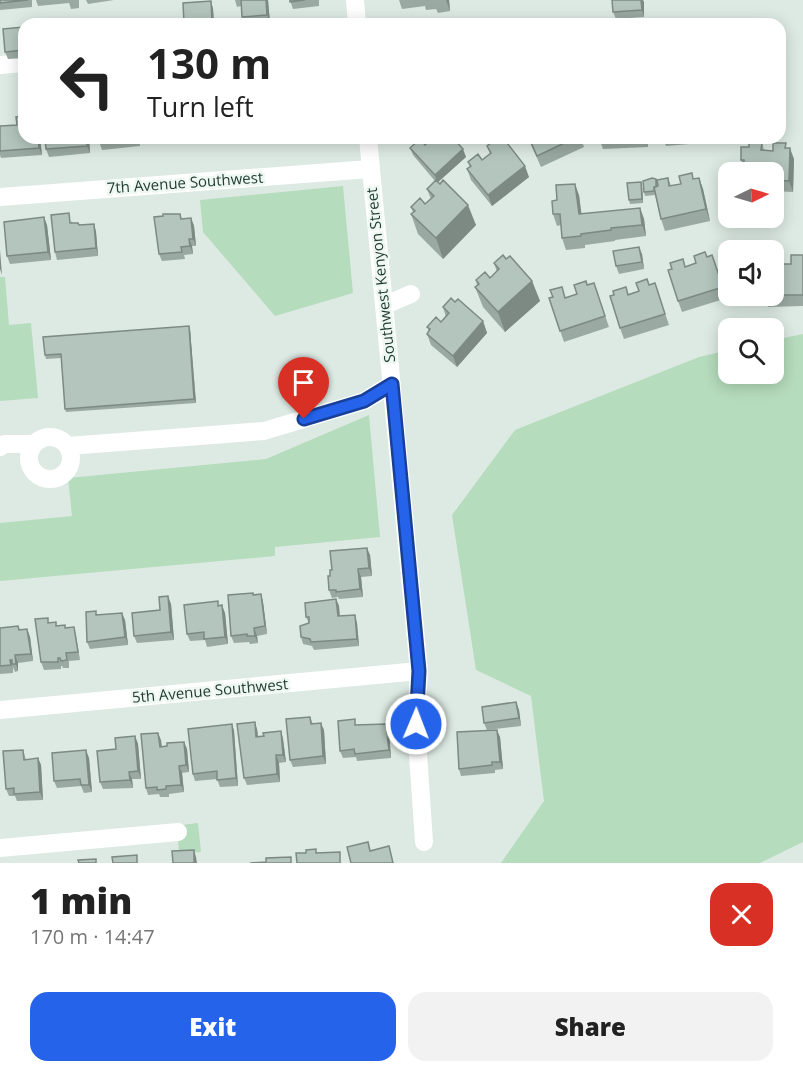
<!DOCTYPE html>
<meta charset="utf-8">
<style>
:root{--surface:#fff;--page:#f2f2f2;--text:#222;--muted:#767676;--accent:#2563eb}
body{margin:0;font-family:"Open Sans",sans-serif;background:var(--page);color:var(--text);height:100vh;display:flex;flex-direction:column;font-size:22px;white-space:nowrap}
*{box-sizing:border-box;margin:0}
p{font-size:20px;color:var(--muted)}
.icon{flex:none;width:33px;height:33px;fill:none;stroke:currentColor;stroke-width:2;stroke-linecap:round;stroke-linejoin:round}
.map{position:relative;height:863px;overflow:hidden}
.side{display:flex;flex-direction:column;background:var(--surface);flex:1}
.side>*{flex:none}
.hud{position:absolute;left:18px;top:18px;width:768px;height:126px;border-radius:18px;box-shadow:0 3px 15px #0003;background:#fff;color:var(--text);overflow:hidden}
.needle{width:39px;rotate:85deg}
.fabs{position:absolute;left:718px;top:162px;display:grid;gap:12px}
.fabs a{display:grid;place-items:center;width:66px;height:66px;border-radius:12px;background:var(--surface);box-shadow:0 3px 15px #0003;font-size:30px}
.pin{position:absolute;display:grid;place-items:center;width:51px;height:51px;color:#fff;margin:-62px -26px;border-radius:50% 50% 50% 0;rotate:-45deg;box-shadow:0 0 6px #0007}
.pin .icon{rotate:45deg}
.me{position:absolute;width:66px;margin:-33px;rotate:1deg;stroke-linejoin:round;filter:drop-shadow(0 0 4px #0008)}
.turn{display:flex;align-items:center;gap:21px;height:126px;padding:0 30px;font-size:27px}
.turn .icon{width:78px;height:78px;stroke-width:2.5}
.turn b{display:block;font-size:42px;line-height:51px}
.round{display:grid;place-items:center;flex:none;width:63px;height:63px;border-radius:18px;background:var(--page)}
.overview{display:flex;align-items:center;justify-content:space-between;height:102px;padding:0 30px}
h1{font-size:36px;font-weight:800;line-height:45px}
.button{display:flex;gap:12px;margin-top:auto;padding:12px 30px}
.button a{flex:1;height:69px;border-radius:18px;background:var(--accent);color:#fff;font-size:24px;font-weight:800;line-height:69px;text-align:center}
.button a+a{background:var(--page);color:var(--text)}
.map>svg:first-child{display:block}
.green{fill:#b5dcbc}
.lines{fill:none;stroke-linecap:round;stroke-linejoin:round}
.minor{stroke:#fff;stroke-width:18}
.wall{fill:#9aa9a2}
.shaded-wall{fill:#7d8a84}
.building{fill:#b3c5bc;stroke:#7d8a84;stroke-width:1.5}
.route-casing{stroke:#184099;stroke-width:15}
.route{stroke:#2563eb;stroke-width:10}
.labels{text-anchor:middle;stroke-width:5;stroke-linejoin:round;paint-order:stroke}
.street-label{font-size:15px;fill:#1f3a30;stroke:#eef7f1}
</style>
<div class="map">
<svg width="803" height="863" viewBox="0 0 803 863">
<rect width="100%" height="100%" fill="#ddeae3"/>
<path class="green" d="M343 186 353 293 275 316 203 232 200 200Z
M0 277H5L9 325 31 323 38 398 0 401Z
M803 334V842L760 863H501L544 801 531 696 476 670 452 515 515 430 699 357 729 350V374H774V340Z
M369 415 380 537 275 547V556L0 581V523L72 516 68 478 266 459Z
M198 823 201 852 179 854 178 839 181 825Z"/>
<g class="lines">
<path class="minor" d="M355 0 357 24
M0 65 24 63
M368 138 419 671 416 725 424 842
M0 197 370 169
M385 305 411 294
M29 458a21 21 0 1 1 42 0a21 21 0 1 1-42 0Z
M68 446 264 431 364 401 392 384
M0 447 5 444H34
M0 710 419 671
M0 848 178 832"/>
</g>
<path class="wall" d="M0 0H32V7L0 10Z
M36 0H79V8L71 9 69 3 38 6Z
M86 0H114L88 4Z
M235 0H268L270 23 245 24 242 17 241 6 237 7Z
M290 0H319V6L293 9Z
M399 0H449L450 11 438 13 436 9 426 10 425 6 402 9Z
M211 1 213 9 214 24H185L184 23Z
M644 2V17L616 19 613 12Z
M24 27V58L8 59 5 52Z
M0 126 40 138 42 155 1 158 0 155Z
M89 138 90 153 49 157 46 149Z
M98 138H139L140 146 102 150Z
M167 138H184V140L168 141Z
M243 138H261V139L244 140Z
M431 138H453L466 157 438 182 476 225 443 259 418 234 411 214 413 212 411 207 425 204 431 199 427 189 435 181 413 155 410 148 425 145 432 139Z
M528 138H581L584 147 541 167Z
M599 138H647L648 147 603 149Z
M663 138H712V142L666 146Z
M762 143 764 150 773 151 787 148 794 159 793 192 774 191V172L744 169 741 160Z
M487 146 529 177 492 206 471 180 467 169 470 167 468 162 482 160 490 154Z
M668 178 671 186 681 184 699 178 703 189 710 221 665 231 661 219 655 195 645 196 644 192 656 179 657 186Z
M641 182 642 185 643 203 630 204 629 200Z
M579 195 581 214 640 208 644 219 646 236 615 240V241L585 245V248L566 250 562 238 561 225 557 226 553 214 557 200Z
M191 218 194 226 196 246H192L193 254 184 255 185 259 162 261 159 254 182 219Z
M72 221V223H78L79 225 94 224 96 232 98 256 57 260 55 252Z
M47 225 51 260 10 264 7 256Z
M642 254 644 269 619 274 616 266Z
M712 255 727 298 682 312 678 301 686 267 696 263 707 257Z
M803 255V306L768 307 764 296 780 257 783 264H791Z
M506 259 532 281 540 301 505 332 483 307 475 287 477 285 476 280 490 278 497 272 494 263Z
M594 283 609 327 564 342 549 298 553 297 565 298 577 294 587 285Z
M655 283 669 325 624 339 620 328 628 294 639 291 649 285Z
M443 307 483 321 487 333 457 367 431 345 427 334 429 331 427 327 441 322 446 317Z
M190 329 196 403 66 412 65 409 61 358 46 359 45 355Z
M370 555 372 576 361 577 363 597 339 599 338 597 332 598 329 590 330 576Z
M261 594 263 602 267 634 257 636 258 643 250 644 249 642 234 643 231 636 254 595Z
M336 599 339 606 340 616 357 623 359 646 314 650 312 646 303 644 301 637 309 623 306 617Z
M171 604 174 640 137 643 134 636 160 610Z
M220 606 225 613 228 644 207 647 205 640 190 641 187 634Z
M125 620 128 645 90 649 87 642Z
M50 623 57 626 65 625 66 628 74 627 76 635 80 660 69 661V668H63L62 666H61V669L44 670 41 662Z
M18 626 20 630 27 629 30 637 33 661 18 663V671L15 672 13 667V673L0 674V628Z
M516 702 519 710 521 726 487 730 484 723Z
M310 717 313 724 324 730 326 764 293 767 290 760Z
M232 724 234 731 238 786 220 787 217 779 195 781 193 774Z
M357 725 389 731 391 758 357 761 356 757 343 758 340 751Z
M257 729 258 737 281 731 283 739 286 762 279 763 280 782 247 785 244 778Z
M135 736 138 744 141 779H132L133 788 103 789 100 782 116 749Z
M500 737 503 769 495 770V773L461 776 459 769Z
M161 740 162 747 184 742 187 749 189 772 182 773 184 792 169 794V797H160L159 794 148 795 146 788Z
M23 750 26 760 38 758 41 765 43 800 17 801 15 796H9L6 789Z
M89 758 92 792 84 793 81 786 57 788 54 781Z"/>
<path class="shaded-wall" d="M266 0H268L270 23 267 15Z
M446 0H449L450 11Z
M641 0H643L644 2V17L642 10Z
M211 1 213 9 214 24H213L212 21Z
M38 138H40L42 155 39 148Z
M87 138H89L90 153 87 146Z
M645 138H647L648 147Z
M790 148 794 159 793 192 789 181Z
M463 149 466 157 437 183 435 175Z
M525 166 529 177 492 206 488 195Z
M699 178 703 189 710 221 706 209Z
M641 182 642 185 643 203 642 199Z
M575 184 579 195 583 225 579 214Z
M468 205 476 225 443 259 436 238Z
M640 208 644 219 646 236 642 225Z
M44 217 47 225 51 260 48 252Z
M191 218 194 226 196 246 193 239Z
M94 224 96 232 98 256 96 248Z
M189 239 192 246 193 254 190 246Z
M639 247 642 254 644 269 642 262Z
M0 250 2 275 0 269Z
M532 281 540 301 505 332 498 312Z
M483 321 487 333 457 367 453 356Z
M189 326 190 329 196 403 194 399Z
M367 548 370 555 372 576 369 568Z
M358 569 361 577 363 597 360 589Z
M261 594 263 602 267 634 265 626Z
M168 596 171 604 174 640 171 632Z
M336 599 339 606 340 624 338 616Z
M222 605 225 613 228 644 225 637Z
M122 613 125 620 128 645 125 637Z
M355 615 357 623 359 646 357 639Z
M254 628 257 636 258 643 255 636Z
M27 629 30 637 33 661 31 654Z
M15 655 18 663V671L16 664Z
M516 702 519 710 521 726 519 718Z
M255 722 257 729 259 745 256 737Z
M321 723 324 730 326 764 323 756Z
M232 724 234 731 238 786 236 778Z
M386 724 389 731 391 758 389 750Z
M497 730 500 737 503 769 500 762Z
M281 731 283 739 286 762 283 755Z
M158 733 161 740 162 755 160 747Z
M135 736 138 744 141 779 138 771Z
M184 742 187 749 189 772 186 765Z
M86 750 89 758 92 792 89 785Z
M276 755 279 763 280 782 277 774Z
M38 758 41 765 43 800 40 792Z
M179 766 182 773 184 792 181 785Z
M129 772 132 779 133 788 130 780Z
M194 850 196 857 197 863H194Z"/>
<path class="building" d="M0 0H28L0 3Z
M241 0H266L267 15 242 17Z
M290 0H305L290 2Z
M612 0H641L642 10 613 12Z
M211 1 212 21 184 23 183 3Z
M24 27V50L5 52 3 29Z
M24 116V138H38L39 148 0 151V126L17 125 16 117Z
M45 138H87V146L46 149Z
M98 138H137V139L99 142Z
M433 138H453L463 149 435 175 410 148 420 139 425 145Z
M529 138H575L537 156Z
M496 139 499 142 504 139 525 166 488 195 467 169 471 166 468 162 478 154 482 160 491 153 487 146Z
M749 142 762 143 761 150 773 151V143H786L785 148H790L789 181 774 180V172H744V160H741V147H749Z
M692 173 693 179 699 178 706 209 661 219 654 187 658 186 657 180 668 178 669 186 681 184 679 176Z
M652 178 656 179V187H654V191L644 192 643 181Z
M436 180 440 184 443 180 468 205 436 238 411 214 415 211 411 207 420 198 425 204 434 196 427 189Z
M641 182 642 199 629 200 627 183Z
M575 184 579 214 640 208 642 225 611 228V230L581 234V236L562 238 560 214H553L552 201 557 200 556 185Z
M69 213 70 223H78L79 225 94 224 96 248 55 252 51 215Z
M163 214H180L181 219 191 218 193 239H189L190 246 181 247 182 252 159 254 154 217 163 216Z
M44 217 48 252 7 256 4 222Z
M639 247 642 262 616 266 613 251Z
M705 252 707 257 712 255 723 287 678 301 668 270 672 269 670 263 683 259 685 267 696 263 694 256Z
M503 255 506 259 510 256 532 281 498 312 475 287 479 284 476 280 485 272 490 278 499 269 494 263Z
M791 255H803V295H774V257H780V264H791Z
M647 279 649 285 655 283 665 314 620 328 610 296 614 295 613 291 626 287 628 295 639 291 636 283Z
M586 281 587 285 594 283 605 316 560 331 549 298 553 297 550 290 562 287 565 298 577 294 574 285Z
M451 298 455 302 458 299 483 321 453 356 427 334 430 329 427 327 436 317 441 322 449 313 443 307Z
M189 326 194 399 65 409 61 354 45 355 43 337Z
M367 548 369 568 358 569 360 589 336 592V590H329L328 576H330V570H332L330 551Z
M253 593V595L261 594 265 626 254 628 255 636H247V634L231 636 228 595Z
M168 596 171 632 134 636 132 613 160 610 159 597Z
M336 599 338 616 355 615 357 639 311 642 310 639 301 637 300 626 309 623V617H306L305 603Z
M218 601V606L222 605 225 637 204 639V632L187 634 184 605Z
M96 611V615L122 613 125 637 87 642 86 612Z
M48 618V623L56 622V626L65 625V628L74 627 78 652 66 653 67 660 61 661 60 658H58V662H41L35 619Z
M18 626 19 630 27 629 31 654 15 655 16 664H12V660H10L11 665 0 666V628Z
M516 702 519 718 484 723 482 707Z
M310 717 311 724 321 723 323 756 290 760 286 719Z
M355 719V725L386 724 389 750 355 754 354 749 340 751 338 721Z
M255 722 256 737 264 736 263 733 281 731 283 755H276L277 774 244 778 237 724Z
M232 724 236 778 217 780V771L193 774 188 729Z
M497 730 500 762H492V765L459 769 457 732Z
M158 733 160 747 167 746V743L184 742 186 765 179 766 181 785 166 786V789L157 790V787L146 788 141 734Z
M135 736 138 771 129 772 130 780 100 782 97 751 116 749 115 738Z
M23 750 24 760 38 758 40 792 14 794V788L6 789 3 751Z
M86 750 89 785H81L80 779 54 781 52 753Z
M368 842 370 851 389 846 393 863H351L347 847Z
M316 849V853L340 852V863H297L296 853H306V850Z
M194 850V863H173L172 851Z
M137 855V863H113L112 857Z
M291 857V863H250L266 862V858Z
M96 859V863H79L78 860Z"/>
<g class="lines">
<defs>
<path id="route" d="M304 419 364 401 392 384 419 671 416 724"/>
</defs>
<use href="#route" class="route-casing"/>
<use href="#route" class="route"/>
</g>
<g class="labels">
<g class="street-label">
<text transform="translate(185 183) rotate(-4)" y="5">7th Avenue Southwest</text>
<text transform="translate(381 275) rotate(-96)" y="5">Southwest Kenyon Street</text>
<text transform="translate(210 691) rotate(-5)" y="5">5th Avenue Southwest</text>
</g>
</g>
</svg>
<div class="fabs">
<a><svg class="needle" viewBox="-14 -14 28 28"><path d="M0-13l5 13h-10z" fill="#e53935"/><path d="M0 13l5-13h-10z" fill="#767676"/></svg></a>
<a><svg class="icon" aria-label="sound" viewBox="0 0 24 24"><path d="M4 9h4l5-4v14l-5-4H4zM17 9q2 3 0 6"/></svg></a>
<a><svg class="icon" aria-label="search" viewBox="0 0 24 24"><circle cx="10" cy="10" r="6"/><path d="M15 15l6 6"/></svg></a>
</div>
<div class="pin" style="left:304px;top:419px;background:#d93025"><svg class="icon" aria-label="arrive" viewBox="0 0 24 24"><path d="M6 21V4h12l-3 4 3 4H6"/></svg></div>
<svg class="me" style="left:416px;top:724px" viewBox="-20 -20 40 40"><circle r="17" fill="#2563eb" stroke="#fff" stroke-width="3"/><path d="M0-11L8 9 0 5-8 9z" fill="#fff"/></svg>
<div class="hud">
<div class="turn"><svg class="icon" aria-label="left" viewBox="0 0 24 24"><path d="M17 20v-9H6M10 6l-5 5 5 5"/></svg><div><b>130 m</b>Turn left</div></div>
</div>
</div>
<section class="side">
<div class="overview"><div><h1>1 min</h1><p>170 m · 14:47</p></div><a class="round" style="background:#d93025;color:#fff"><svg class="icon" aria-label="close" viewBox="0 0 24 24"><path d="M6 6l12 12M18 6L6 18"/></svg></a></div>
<div class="button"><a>Exit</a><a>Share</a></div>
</section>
